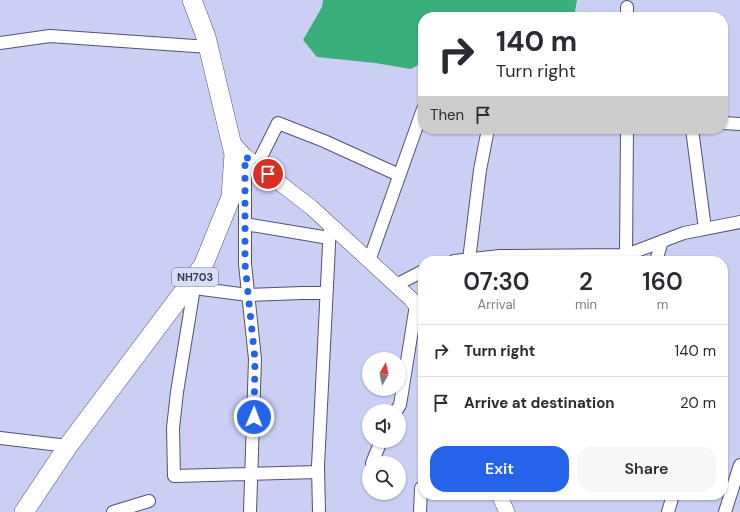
<!DOCTYPE html>
<style>
:root{--surface:#fff;--page:#f7f7f7;--text:#2b2b33;--muted:#7c7c81;--line:#e1e1e2;--accent:#2563eb}
body{margin:0;font-family:"DM Sans",sans-serif;background:var(--page);color:var(--text);height:100vh;display:flex;flex-direction:column;font-size:15px;white-space:nowrap}
*{box-sizing:border-box;margin:0}
p{font-size:13px;color:var(--muted)}
.icon{flex:none;width:22px;height:22px;fill:none;stroke:currentColor;stroke-width:2;stroke-linecap:round;stroke-linejoin:round}
.map{position:relative;flex:1;overflow:hidden}
.details{position:absolute;left:418px;top:256px;width:310px;height:244px;display:flex;flex-direction:column;background:var(--surface);border-radius:16px;box-shadow:0 1px 3px #0004}
.details>*{flex:none}
.guide{position:absolute;left:418px;top:12px;width:310px;height:122px;border-radius:16px;box-shadow:0 1px 3px #0004;background:#fff;color:var(--text);overflow:hidden}
.needle{width:26px;rotate:9deg}
.tools{position:absolute;left:362px;top:352px;display:grid;gap:8px}
.tools a{display:grid;place-items:center;width:44px;height:44px;border-radius:50%;background:var(--surface);box-shadow:0 1px 3px #0004;font-size:20px}
.pin{position:absolute;display:grid;place-items:center;width:34px;height:34px;color:#fff;margin:-17px;border:2px solid #fff;border-radius:50%;box-shadow:0 1px 4px #0007}
.me{position:absolute;width:44px;margin:-22px;rotate:1deg;stroke-linejoin:round;filter:drop-shadow(0 0 3px #0008)}
.turn{display:flex;align-items:center;gap:14px;height:84px;padding:0 12px;font-size:18px}
.turn .icon{width:52px;height:52px;stroke-width:2.5}
.turn b{display:block;font-size:28px;line-height:34px}
.then{display:flex;align-items:center;height:38px;padding:0 12px;background:#0003;gap:8px;font-size:15px}
.eta{display:flex;justify-content:space-evenly;align-items:center;height:68px;text-align:center}
.eta b{font-size:24px;font-weight:600;line-height:28px}
.primary-button{display:flex;gap:8px;margin-top:auto;padding:8px 12px}
.primary-button a{flex:1;height:46px;border-radius:16px;background:var(--accent);color:#fff;font-size:16px;font-weight:600;line-height:46px;text-align:center}
.primary-button a+a{background:var(--page);color:var(--text)}
ul{padding:0;list-style:none}
li{display:flex;align-items:center;gap:12px;height:52px;padding:0 12px;border-top:1px solid var(--line)}
li div{flex:1}
li b{display:block;font-size:15px}
li em{font-style:normal}
.map>svg:first-child{display:block}
.water{fill:#3aaf7c}
.lines{fill:none;stroke-linecap:round;stroke-linejoin:round}
.minor-casing{stroke:#505271;stroke-width:14}
.tertiary-casing{stroke:#505271;stroke-width:16}
.trunk-casing{stroke:#505271;stroke-width:20}
.minor{stroke:#fff;stroke-width:12}
.tertiary{stroke:#fff;stroke-width:15}
.trunk{stroke:#fff;stroke-width:19}
.route{stroke:#2563eb;stroke-width:7;stroke-dasharray:0 12.6}
.labels{text-anchor:middle;stroke-width:3.5;stroke-linejoin:round;paint-order:stroke}
.shield{fill:#daddfb;stroke:#6a6c7f;stroke-width:1}
.shield-label{font-size:11px;font-weight:bold;fill:#3a3c4a}
</style>
<div class="map">
<svg width="740" height="512" viewBox="0 0 740 512">
<rect width="100%" height="100%" fill="#cbcff4"/>
<path class="water" d="M323 0H577L574 17H423V62L411 69 375 63 317 57 303 40 322 7Z"/>
<g class="lines">
<defs>
<path id="minor" d="M627 17V7
M0 43 50 36 209 47
M723 123 740 124
M692 129 705 229
M245 156V264L255 359 250 512
M257 165 278 123 324 141 399 175
M245 224 329 238
M626 255 627 129
M469 260 480 170 488 129
M369 261 423 109
M454 261 500 256 626 255 684 233 740 222
M656 261 662 241
M193 280 194 288 177 392 173 428 174 476 318 472
M396 285 423 271
M194 288 248 295 302 293H326
M396 411 400 405 416 305
M0 438 68 446
M372 463 381 441
M113 512 149 501
M319 512 318 466 330 225
M420 512 421 488H423
M668 512 673 495
M725 512 740 465"/>
<path id="tertiary" d="M231 141 245 156 312 208 411 299 423 315
M499 495 507 512"/>
<path id="trunk" d="M24 512 68 446 203 266 231 197 234 154 206 37 192 0"/>
</defs>
<use href="#minor" class="minor-casing"/>
<use href="#tertiary" class="tertiary-casing"/>
<use href="#trunk" class="trunk-casing"/>
<use href="#minor" class="minor"/>
<use href="#tertiary" class="tertiary"/>
<use href="#trunk" class="trunk"/>
</g>
<g class="lines">
<path class="route" d="M254 417 255 360 245 264V156L268 174"/>
</g>
<g class="labels">
<rect class="shield" x="172" y="268" width="46" height="18" rx="3"/>
<g class="shield-label">
<text x="195" y="281">NH703</text>
</g>
</g>
</svg>
<div class="tools">
<a><svg class="needle" viewBox="-14 -14 28 28"><path d="M0-13l5 13h-10z" fill="#e53935"/><path d="M0 13l5-13h-10z" fill="#7c7c81"/></svg></a>
<a><svg class="icon" aria-label="sound" viewBox="0 0 24 24"><path d="M4 9h4l5-4v14l-5-4H4zM17 9q2 3 0 6"/></svg></a>
<a><svg class="icon" aria-label="search" viewBox="0 0 24 24"><circle cx="10" cy="10" r="6"/><path d="M15 15l6 6"/></svg></a>
</div>
<div class="pin" style="left:268px;top:174px;background:#d93025"><svg class="icon" aria-label="arrive" viewBox="0 0 24 24"><path d="M6 21V4h12l-3 4 3 4H6"/></svg></div>
<svg class="me" style="left:254px;top:417px" viewBox="-20 -20 40 40"><circle r="17" fill="#2563eb" stroke="#fff" stroke-width="3"/><path d="M0-11L8 9 0 5-8 9z" fill="#fff"/></svg>
<div class="guide">
<div class="turn"><svg class="icon" aria-label="right" viewBox="0 0 24 24"><path d="M7 20v-9h11M14 6l5 5-5 5"/></svg><div><b>140 m</b>Turn right</div></div>
<div class="then">Then<svg class="icon" aria-label="arrive" viewBox="0 0 24 24"><path d="M6 21V4h12l-3 4 3 4H6"/></svg></div>
</div>
<section class="details">
<div class="eta">
<div><b>07:30</b><p>Arrival</p></div>
<div><b>2</b><p>min</p></div>
<div><b>160</b><p>m</p></div>
</div>
<ul>
<li><svg class="icon" aria-label="right" viewBox="0 0 24 24"><path d="M7 20v-9h11M14 6l5 5-5 5"/></svg><div><b>Turn right</b></div><em>140 m</em></li>
<li><svg class="icon" aria-label="arrive" viewBox="0 0 24 24"><path d="M6 21V4h12l-3 4 3 4H6"/></svg><div><b>Arrive at destination</b></div><em>20 m</em></li>
</ul>
<div class="primary-button"><a>Exit</a><a>Share</a></div>
</section>
</div>
